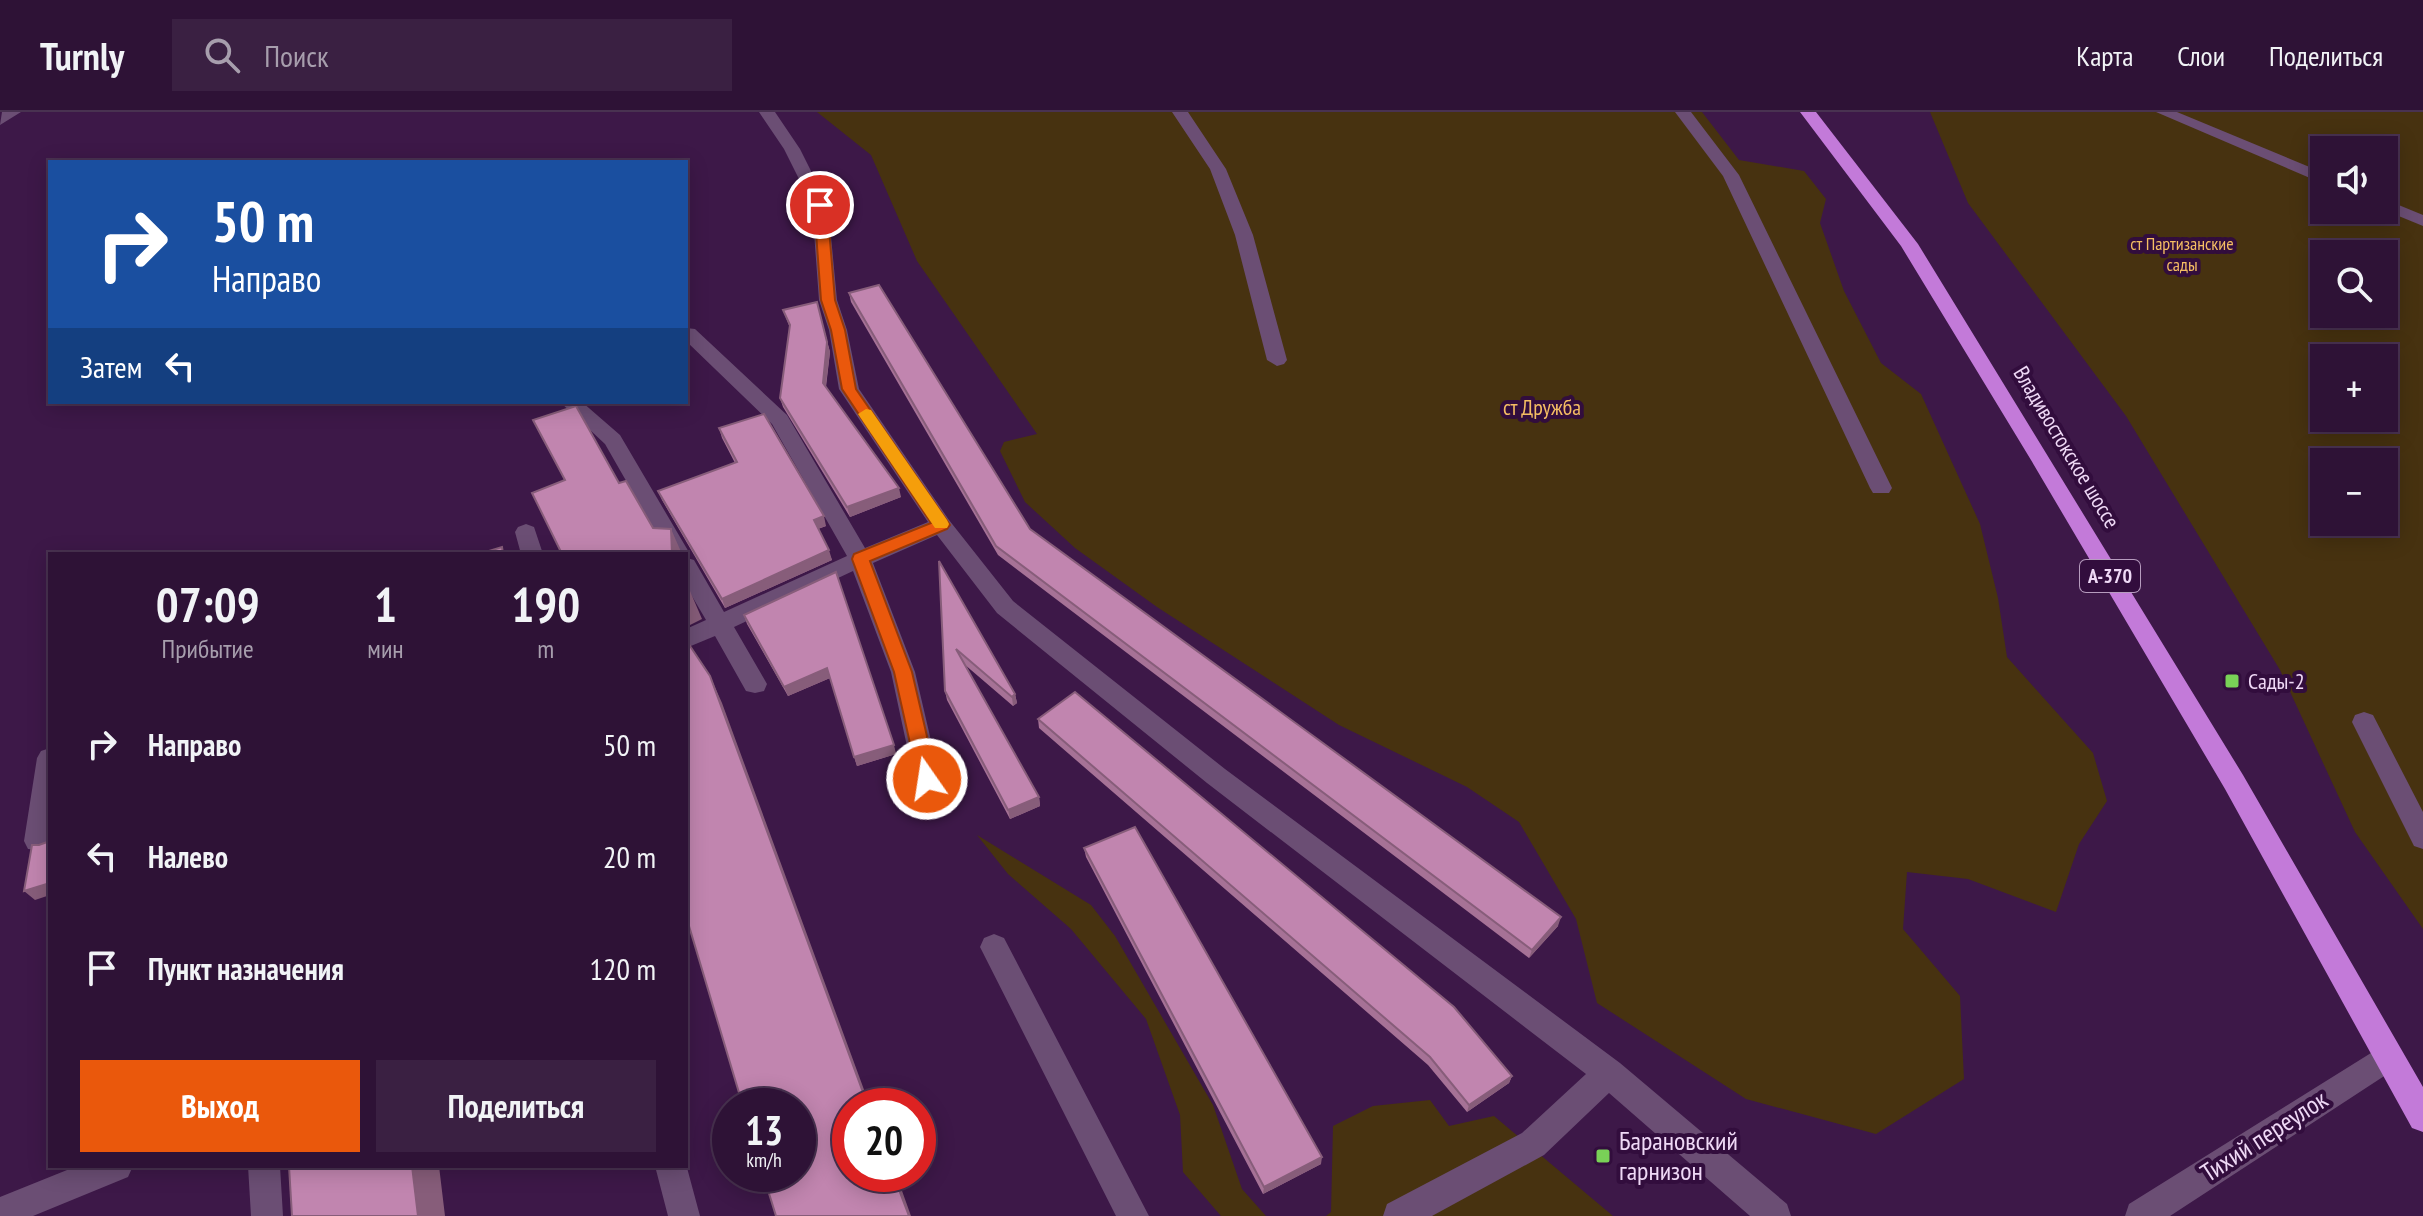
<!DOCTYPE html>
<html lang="ru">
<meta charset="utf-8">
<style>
:root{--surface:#2e1236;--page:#3a2042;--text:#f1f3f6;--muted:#a79ead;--line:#493251;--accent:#ea580c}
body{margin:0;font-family:"PT Sans Narrow",sans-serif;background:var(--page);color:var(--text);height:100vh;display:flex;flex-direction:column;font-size:30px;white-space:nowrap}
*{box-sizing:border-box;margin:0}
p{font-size:26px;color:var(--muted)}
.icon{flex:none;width:44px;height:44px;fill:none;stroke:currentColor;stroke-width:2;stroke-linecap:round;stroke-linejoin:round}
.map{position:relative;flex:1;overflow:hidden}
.side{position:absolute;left:48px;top:440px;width:640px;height:616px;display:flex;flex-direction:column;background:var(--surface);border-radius:0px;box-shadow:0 4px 20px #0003,0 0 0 2px var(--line)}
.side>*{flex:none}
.hud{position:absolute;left:48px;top:48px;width:640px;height:244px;border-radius:0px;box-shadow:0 4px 20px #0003,0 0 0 2px var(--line);background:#1a4fa0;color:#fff;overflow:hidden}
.fabs{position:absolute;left:2310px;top:24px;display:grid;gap:16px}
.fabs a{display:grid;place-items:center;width:88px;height:88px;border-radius:0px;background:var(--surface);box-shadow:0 4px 20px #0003,0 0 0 2px var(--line);font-size:40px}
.speed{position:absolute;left:712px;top:976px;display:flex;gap:16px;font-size:40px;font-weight:700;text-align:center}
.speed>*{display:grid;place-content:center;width:104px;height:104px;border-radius:50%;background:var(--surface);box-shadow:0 4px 20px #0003,0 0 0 2px var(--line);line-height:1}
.speed small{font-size:20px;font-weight:400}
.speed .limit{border:12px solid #d22;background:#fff;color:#111}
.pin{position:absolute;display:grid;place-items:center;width:68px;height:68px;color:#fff;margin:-34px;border:4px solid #fff;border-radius:50%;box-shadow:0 2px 8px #0007}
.me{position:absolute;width:88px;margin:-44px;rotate:347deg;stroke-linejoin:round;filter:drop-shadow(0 0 6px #0008)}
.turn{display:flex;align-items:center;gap:28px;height:168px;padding:0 32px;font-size:36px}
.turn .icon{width:104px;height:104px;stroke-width:2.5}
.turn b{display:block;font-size:56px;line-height:68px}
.then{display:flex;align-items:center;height:76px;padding:0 32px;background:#0003;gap:16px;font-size:30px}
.eta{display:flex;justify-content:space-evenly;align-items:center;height:136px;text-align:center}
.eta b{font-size:48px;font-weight:800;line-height:56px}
.primary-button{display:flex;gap:16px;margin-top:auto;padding:16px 32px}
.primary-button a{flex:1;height:92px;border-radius:0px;background:var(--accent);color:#fff;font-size:32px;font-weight:800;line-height:92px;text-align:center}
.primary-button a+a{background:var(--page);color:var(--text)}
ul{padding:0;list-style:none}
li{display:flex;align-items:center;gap:24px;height:112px;padding:0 32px}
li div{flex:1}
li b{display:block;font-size:30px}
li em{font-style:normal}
header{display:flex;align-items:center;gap:48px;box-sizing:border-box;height:112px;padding:0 40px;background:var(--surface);border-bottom:2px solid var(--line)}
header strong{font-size:38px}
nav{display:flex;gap:44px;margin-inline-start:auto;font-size:28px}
.search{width:560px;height:72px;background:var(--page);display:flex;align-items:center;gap:20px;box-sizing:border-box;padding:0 28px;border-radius:0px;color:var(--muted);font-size:30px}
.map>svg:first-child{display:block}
.green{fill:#473210;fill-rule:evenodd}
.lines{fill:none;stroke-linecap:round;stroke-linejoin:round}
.minor{fill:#6b4e74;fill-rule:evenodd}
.highway{fill:#c37ad9;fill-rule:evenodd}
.wall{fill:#a67296}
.shaded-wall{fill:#875d7a}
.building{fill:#c185af;stroke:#875d7a;stroke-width:2}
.route{fill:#ea580c;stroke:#983908;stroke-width:2}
.slow{fill:#f59e0b}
.poi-dot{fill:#79d157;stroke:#320d3d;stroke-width:3}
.labels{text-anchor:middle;stroke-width:8;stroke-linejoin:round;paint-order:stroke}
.far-park-label{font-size:18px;fill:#f5be63;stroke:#320d3d}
.shield{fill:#320d3d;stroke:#b69cbe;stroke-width:2}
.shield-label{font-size:20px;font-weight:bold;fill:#efd9f6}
.park-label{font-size:22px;fill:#f5be63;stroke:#320d3d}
.street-label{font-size:22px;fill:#efd9f6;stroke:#320d3d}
.poi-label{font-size:22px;fill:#efd9f6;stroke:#320d3d;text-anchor:start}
.near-street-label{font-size:26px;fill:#efd9f6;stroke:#320d3d}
.near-poi-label{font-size:26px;fill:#efd9f6;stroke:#320d3d;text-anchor:start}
</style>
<header>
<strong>Turnly</strong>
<div class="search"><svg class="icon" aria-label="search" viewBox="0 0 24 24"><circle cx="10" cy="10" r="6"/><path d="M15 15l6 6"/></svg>Поиск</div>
<nav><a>Карта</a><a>Слои</a><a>Поделиться</a></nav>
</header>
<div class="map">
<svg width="2423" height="1104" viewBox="0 0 2423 1104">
<rect width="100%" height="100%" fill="#3d1848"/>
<path class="green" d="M817 0H1702L1739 48 1804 59 1826 87 1820 111 1844 179 1881 251 1921 282 1980 412 1998 486 2007 545 2093 641 2107 689 2079 732 2056 800 1968 767 1907 760 1903 817 1960 884 1964 967 1876 1022 1746 987 1597 891 1576 807 1519 710 1467 675 1339 613 1157 495 1075 436 1025 390 1000 339 1004 330 1037 322 917 149 871 43Z
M1930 0H2423V817L2355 720 2280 558 2126 304 1968 91ZM2324 38H2384V98H2324ZM2324 142H2384V202H2324ZM2324 246H2384V306H2324ZM2324 350H2384V410H2324Z
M977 723 1091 793 1115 824 1213 993 1242 1077 1266 1104H1221L1183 1060 1180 1003 1146 907 1071 817 1008 762Z
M1430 988 1449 1014 1494 1004 1613 1104H1326L1331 1100 1333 1014 1373 994Z"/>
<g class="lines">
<path class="minor" d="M2 0H21L0 13Z
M759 0H775L800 37 828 93 837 188 847 218 859 277 949 408 1013 489 1225 657 1620 951 1787 1092 1791 1104H1750L1609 981 1544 1043 1432 1104H1383L1387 1092 1522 1021 1586 962 1207 671 997 501 937 423 873 451 915 560 940 667 936 674 927 677 918 674 914 667 891 560 853 459 734 515 767 572 764 579 755 581 746 579 715 524 686 536V517L706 508 686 474V442H668L605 332 560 290H582L620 323 690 442 687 446 694 448 724 500 847 444 772 312 686 229V216L695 217 787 303 865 436 928 410 839 277 829 218 819 188 812 93 784 37Z
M1172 0H1188L1226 57 1253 123 1287 248 1284 252 1277 254 1267 248 1235 123 1210 57Z
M1675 0H1691L1739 63 1892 376 1889 381H1873L1870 376 1723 64Z
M2156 0H2177L2324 61V72Z
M2384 87 2423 103V114L2384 98Z
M526 412 534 415 543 442H521L515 420 518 415Z
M2364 600 2373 603 2423 700V737L2414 734 2352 610 2355 603Z
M50 636V739L28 737 24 729 37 646 41 639Z
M994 822 1004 826 1149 1104H1116L980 835 984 826Z
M2387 931 2398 935 2402 945 2398 955 2170 1104H2125L2129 1092Z
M686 1052 700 1104H668L655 1054Z
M77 1054H133L128 1065 33 1104H0V1085Z
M248 1054H280L283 1104H251Z"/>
<path class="highway" d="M1800 0H1816L1918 132 2243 663 2423 975V1020L2412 1016 2225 677 2031 348 1901 134Z"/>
</g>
<path class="wall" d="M849 181 1030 417 1558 814 1529 846 998 443 851 190Z
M817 190 830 240 826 275 901 385 850 405 783 295 780 286 790 216 783 198Z
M719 316 826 414 818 417 832 448 725 496 662 388 658 379 735 351 722 326Z
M939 449 1015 582 1017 591 1013 594 964 552 1039 685 1040 694 1010 707 947 588 945 579Z
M836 460 896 642 857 654 830 566 788 584 747 512 744 503Z
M1038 607 1512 964 1509 971 1467 1000 1428 953 1039 616Z
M1084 736 1321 1052 1263 1082 1086 745Z"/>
<path class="shaded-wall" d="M827 230 830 240 825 280 823 271Z
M899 376 901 385 850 405 847 395Z
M824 404 826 414 817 417 814 408Z
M671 417 682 442H672Z
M829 438 832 448 725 496 722 487Z
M690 479 702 507 686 515V481Z
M827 556 830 566 788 584 784 575Z
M710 564 722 591 870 994H868Z
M1015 582 1017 591 1013 594 1012 585Z
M894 633 896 642 857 654 854 645Z
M1039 685 1040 694 1010 707 1008 698Z
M50 771V783L35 788 24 779Z
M1561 805 1558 814 1529 846 1532 838Z
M1512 964 1509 971 1467 1000 1469 993Z
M1322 1045 1321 1052 1263 1082 1264 1075Z
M412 1054H439L445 1104H418Z
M893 1062H896L911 1104H909Z"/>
<path class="building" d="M879 173 1030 417 1561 805 1532 838 996 434 849 181Z
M817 190 827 230 823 271 899 376 847 395 780 286 790 213 783 198Z
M576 294 619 371 626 369 653 416 671 417 672 442H562L532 381 565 368 533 308Z
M764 302 824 404 814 408 829 438 722 487 658 379 737 350 719 316Z
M502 435 503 442H479Z
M939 449 1015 582 1012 585 956 537 1039 685 1008 698 945 579Z
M836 460 894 633 854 645 827 556 784 575 744 503Z
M686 528 710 564 868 994H850V1062H893L909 1104H776L763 1062H798V994H743L686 804Z
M1075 580 1454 895 1512 964 1469 993 1430 945 1038 607Z
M1135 715 1322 1045 1264 1075 1084 736Z
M50 729V771L24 779 32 733H39Z
M289 1054H412L418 1104H292Z"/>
<path class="route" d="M820 89 827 93 835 188 845 218 856 277 950 413 947 417 870 449 912 560 937 667 934 673H920L918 667 894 560 852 447 854 442 931 411 842 277 831 218 821 188 814 93Z"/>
<path class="slow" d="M866 297 871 298 947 408 949 412 947 416H935L858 302Z"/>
<g class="poi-dot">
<rect x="2224" y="561" width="16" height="16" rx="4"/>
<rect x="1595" y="1036" width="16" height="16" rx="4"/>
</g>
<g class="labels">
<g class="far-park-label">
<text x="2182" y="138">ст Партизанские<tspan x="2182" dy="21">сады</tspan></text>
</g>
<rect class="shield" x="2080" y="448" width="60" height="32" rx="6"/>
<g class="shield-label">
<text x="2110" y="471">А-370</text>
</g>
<g class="park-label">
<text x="1542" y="303">ст Дружба</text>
</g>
<g class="street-label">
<text transform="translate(2067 335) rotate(59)" y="8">Владивостокское шоссе</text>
</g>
<g class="poi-label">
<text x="2248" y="577">Сады-2</text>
</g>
<g class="near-street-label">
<text transform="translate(2264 1024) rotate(-33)" y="9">Тихий переулок</text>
</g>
<g class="near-poi-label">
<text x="1619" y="1038">Барановский<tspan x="1619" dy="30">гарнизон</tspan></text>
</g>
</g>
</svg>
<div class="fabs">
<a><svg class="icon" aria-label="sound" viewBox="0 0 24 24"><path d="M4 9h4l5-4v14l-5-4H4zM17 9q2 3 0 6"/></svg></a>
<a><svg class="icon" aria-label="search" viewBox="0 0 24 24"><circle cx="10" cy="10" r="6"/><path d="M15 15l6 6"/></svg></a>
<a>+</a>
<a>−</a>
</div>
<div class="speed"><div>13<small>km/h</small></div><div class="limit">20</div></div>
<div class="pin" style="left:820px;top:93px;background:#d93025"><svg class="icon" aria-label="arrive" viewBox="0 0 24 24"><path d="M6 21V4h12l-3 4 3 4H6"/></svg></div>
<svg class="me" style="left:927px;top:667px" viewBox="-20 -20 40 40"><circle r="17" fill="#ea580c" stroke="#fff" stroke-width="3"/><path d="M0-11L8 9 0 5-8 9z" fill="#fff"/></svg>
<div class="hud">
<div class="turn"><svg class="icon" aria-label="right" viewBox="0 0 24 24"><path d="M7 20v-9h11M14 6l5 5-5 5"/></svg><div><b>50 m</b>Направо</div></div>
<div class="then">Затем<svg class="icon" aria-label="left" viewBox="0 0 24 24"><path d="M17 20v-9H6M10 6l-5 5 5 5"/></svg></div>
</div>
<section class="side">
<div class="eta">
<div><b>07:09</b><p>Прибытие</p></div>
<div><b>1</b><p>мин</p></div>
<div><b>190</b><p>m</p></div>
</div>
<ul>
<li><svg class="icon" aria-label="right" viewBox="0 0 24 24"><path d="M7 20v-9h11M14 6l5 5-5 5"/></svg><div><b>Направо</b></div><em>50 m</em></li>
<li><svg class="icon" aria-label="left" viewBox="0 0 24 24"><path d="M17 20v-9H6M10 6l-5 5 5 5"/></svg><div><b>Налево</b></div><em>20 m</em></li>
<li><svg class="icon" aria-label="arrive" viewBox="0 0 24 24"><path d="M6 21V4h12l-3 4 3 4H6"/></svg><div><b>Пункт назначения</b></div><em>120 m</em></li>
</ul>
<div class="primary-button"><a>Выход</a><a>Поделиться</a></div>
</section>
</div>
